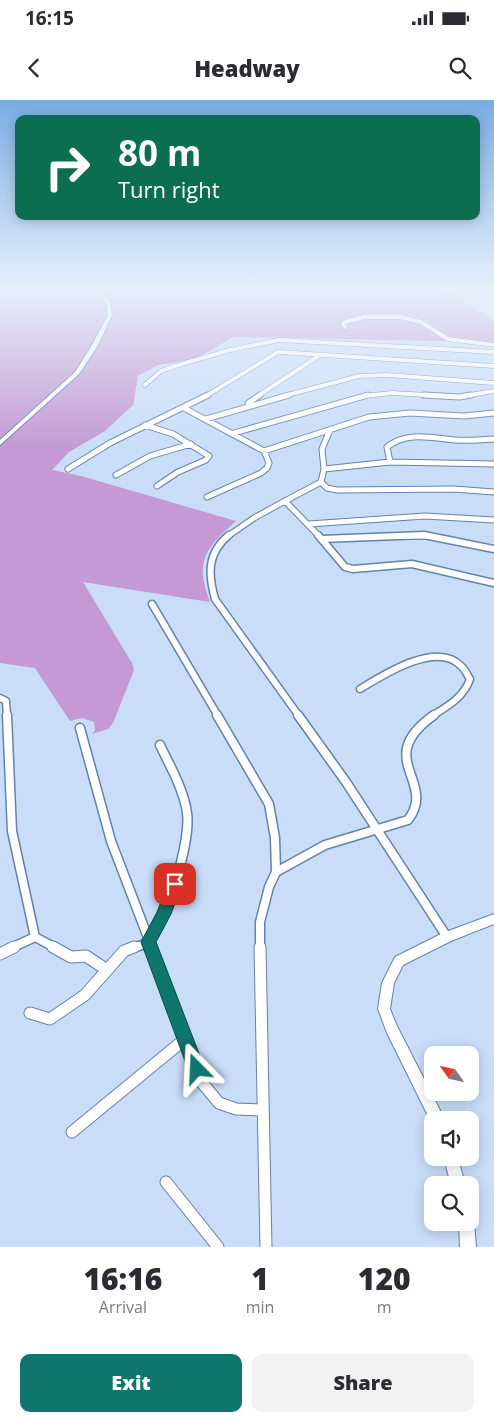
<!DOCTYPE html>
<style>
:root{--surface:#fff;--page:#f2f2f3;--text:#2b2b33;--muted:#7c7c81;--accent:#0f766e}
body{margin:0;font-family:"Open Sans",sans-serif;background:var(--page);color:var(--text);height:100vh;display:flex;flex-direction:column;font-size:19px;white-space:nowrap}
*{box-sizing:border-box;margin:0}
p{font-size:16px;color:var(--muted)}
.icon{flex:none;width:28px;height:28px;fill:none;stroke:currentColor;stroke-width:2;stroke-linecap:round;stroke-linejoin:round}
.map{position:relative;height:1147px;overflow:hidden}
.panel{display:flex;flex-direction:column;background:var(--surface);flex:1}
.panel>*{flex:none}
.guide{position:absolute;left:15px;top:15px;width:465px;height:105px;border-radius:10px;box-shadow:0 2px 12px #0003;background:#0b6e4f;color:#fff;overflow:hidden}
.needle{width:32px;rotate:304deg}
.buttons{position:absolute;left:424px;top:946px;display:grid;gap:10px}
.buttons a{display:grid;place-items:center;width:55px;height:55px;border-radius:10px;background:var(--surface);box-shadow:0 2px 12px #0003;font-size:25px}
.pin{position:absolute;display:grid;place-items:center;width:42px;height:42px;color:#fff;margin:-21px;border-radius:10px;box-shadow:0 2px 8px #0006}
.me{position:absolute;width:55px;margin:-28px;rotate:339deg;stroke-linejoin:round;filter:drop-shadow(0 0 4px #0008)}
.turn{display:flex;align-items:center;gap:18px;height:105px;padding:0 20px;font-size:22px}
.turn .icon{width:65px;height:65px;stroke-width:2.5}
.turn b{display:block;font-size:35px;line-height:42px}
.eta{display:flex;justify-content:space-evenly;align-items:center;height:85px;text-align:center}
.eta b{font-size:30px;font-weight:800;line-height:35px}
.primary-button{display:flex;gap:10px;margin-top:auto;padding:10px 20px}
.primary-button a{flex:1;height:58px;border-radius:10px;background:var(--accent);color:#fff;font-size:20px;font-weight:800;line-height:58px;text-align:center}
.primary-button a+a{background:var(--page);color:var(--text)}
.status{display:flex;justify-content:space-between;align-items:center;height:35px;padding:0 25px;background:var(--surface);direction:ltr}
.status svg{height:14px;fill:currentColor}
header{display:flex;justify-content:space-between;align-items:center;height:65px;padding:0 20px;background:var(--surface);font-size:22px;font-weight:800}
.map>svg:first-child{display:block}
.green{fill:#c499d4}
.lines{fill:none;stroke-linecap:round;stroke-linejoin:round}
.minor-far4-casing{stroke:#6382ac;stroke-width:5}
.minor-far3-casing{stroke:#6382ac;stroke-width:7}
.minor-far2-casing{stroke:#6382ac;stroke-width:9}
.minor-far1-casing{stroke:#6382ac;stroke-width:11}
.minor-casing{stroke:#6382ac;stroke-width:13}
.tertiary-casing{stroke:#6382ac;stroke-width:2}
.minor-far4{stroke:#fff;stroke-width:4}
.minor-far3{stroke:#fff;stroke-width:5}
.minor-far2{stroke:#fff;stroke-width:6}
.minor-far1{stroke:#fff;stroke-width:8}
.minor{stroke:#fff;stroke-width:11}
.tertiary{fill:#fff;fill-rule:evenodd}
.route{fill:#0f766e;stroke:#0a4d48}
</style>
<div class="status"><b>16:15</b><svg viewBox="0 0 49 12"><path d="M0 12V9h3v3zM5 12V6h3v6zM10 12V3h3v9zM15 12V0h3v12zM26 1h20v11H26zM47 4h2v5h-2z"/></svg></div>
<header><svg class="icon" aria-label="back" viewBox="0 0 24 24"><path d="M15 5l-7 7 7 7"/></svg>Headway<svg class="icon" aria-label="search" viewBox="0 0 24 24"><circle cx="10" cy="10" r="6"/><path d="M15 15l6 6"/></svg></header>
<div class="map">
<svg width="494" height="1147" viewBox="0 0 494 1147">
<rect width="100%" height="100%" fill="#c9ddf9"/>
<path class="green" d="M0 187H453L445 190 494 221V242L233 237 196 259 158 265 138 276 133 305 105 331 69 352 52 370 81 376 236 421C206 448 194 461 210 502L83 482 132 563 134 570 113 623 108 629 92 634 95 630 94 622 82 618 70 621 35 568 0 563Z"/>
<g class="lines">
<defs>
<path id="minor-far4" d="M475 189 494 204
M345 227 343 224 345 222 364 217H400L421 222 448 239 494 245
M145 285 161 271 175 266 230 250 279 240 494 252
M206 296 278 252 494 266
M258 296 320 255
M284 296 359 276 387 275 494 283
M364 296 392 293 444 296
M464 296 494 291"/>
<path id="minor-far3" d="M424 295 459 297 471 295
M248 303 260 295
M184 308 264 351 269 363 267 368 261 373 207 397
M206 319 289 295
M145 325 173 334 209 356 206 360 178 372 157 386
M330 330 322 349 324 369 390 362 494 364
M234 333 368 295
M264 351 369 317 410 313 464 316 494 313
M390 362 387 347C407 331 431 338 455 340 468 341 481 340 494 339
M68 369 110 343 208 295
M116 375 150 356 191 344
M321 382 327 388 337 390 454 389 494 392
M309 424 425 416 494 420
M228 436 254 418 285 401
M319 436 285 401 321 382 324 369
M398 436H429"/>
<path id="minor-far2" d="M229 435C207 453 208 474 215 499L299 616
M318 435 345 467 353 469 412 464 494 483
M321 439 424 435 494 449
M152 504 218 616
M360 589C383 575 437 540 461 566 465 569 467 575 470 579 464 597 448 606 432 616
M0 598 6 601 7 616"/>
<path id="minor-far1" d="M7 615 12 731 35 837 56 848
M217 615 269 704 275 738 276 772 269 787 260 822V848
M298 615 346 682 447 837
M80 628 111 741 152 848
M276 772 325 745 408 720C438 681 372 659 434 615
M11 848 35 837
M131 848C136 847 145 845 149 841 167 822 191 740 187 713 184 690 170 666 160 645"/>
<path id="minor" d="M53 847 71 857 86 856 107 870
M151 847 203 984 219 1003 236 1009 263 1010
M260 847 266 1147
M0 854 14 847
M30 913 50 919 85 895 124 851 134 847
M72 1032 185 939
M166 1082 218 1147"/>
<path id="tertiary" d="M95 187H99L110 203 112 215 97 247 79 274 0 345V340L75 272 91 247 108 215 106 203Z
M494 814V824L451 841 403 865 394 883 390 909 397 926 445 1020H432V1024L387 933 378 909 382 883 395 857 443 833Z
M444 1058H458L465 1085H451Z
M470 1116 474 1122 476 1147H460L459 1122H470Z"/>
</defs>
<use href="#minor-far4" class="minor-far4-casing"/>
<use href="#minor-far3" class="minor-far3-casing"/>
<use href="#minor-far2" class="minor-far2-casing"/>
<use href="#minor-far1" class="minor-far1-casing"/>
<use href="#minor" class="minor-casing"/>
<use href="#tertiary" class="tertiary-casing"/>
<use href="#minor-far4" class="minor-far4"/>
<use href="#minor-far3" class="minor-far3"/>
<use href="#minor-far2" class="minor-far2"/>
<use href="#minor-far1" class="minor-far1"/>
<use href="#minor" class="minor"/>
<use href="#tertiary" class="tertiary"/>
</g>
<linearGradient id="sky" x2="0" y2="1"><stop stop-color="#79ace2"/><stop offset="0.54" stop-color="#e7f0fc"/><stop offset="1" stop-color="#e7f0fc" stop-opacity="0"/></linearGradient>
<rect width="494" height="348" fill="url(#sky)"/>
<path class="route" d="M175 778 180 780 182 784 171 814 156 842 205 969 203 975 197 977 191 975 188 969 141 842 157 812 170 780Z"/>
</svg>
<div class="buttons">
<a><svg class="needle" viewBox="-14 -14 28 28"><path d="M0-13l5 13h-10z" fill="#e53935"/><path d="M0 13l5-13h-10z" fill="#7c7c81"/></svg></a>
<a><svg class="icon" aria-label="sound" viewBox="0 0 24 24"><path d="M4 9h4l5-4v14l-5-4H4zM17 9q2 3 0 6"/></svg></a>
<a><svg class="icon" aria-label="search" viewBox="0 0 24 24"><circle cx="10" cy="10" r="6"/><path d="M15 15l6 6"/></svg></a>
</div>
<div class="pin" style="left:175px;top:784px;background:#d93025"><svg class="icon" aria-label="arrive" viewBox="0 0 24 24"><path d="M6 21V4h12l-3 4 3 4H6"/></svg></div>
<svg class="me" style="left:197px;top:969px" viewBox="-20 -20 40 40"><path d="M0-17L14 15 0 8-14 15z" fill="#0f766e" stroke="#fff" stroke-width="4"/></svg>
<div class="guide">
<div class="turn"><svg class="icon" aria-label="right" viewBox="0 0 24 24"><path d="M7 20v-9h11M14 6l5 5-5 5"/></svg><div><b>80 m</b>Turn right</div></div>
</div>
</div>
<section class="panel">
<div class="eta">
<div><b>16:16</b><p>Arrival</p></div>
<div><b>1</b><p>min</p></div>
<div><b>120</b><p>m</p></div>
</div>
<div class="primary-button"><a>Exit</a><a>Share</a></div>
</section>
